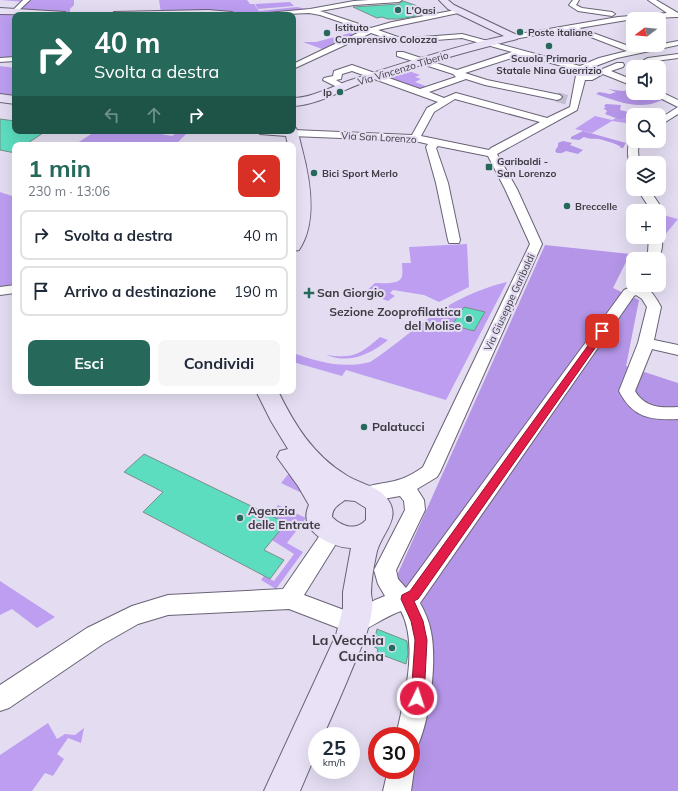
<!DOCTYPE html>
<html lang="it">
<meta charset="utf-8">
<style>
:root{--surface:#fff;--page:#f6f6f7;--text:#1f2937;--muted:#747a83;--line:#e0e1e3;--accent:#26695a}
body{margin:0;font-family:Mulish,sans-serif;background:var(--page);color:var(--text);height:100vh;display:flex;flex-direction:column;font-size:15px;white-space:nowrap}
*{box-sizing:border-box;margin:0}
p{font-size:13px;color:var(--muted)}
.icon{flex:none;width:22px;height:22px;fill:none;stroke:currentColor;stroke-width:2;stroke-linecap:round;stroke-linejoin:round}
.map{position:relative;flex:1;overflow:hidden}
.panel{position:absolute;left:12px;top:142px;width:284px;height:252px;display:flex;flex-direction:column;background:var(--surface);border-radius:8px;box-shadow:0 4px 16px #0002}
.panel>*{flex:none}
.guide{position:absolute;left:12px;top:12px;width:284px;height:122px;border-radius:8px;box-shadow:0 4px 16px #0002;background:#26695a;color:#fff;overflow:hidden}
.needle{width:26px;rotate:254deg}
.tools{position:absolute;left:626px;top:12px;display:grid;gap:8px}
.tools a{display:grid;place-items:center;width:40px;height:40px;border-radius:8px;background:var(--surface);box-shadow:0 4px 16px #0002;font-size:20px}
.speed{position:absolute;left:308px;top:727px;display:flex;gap:8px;font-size:20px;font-weight:700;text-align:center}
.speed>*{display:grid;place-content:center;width:52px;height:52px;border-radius:50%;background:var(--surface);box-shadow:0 4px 16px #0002;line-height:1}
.speed small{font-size:10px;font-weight:400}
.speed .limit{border:6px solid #d22;background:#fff;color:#111}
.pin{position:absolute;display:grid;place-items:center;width:34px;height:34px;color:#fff;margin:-17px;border-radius:8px;box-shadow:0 2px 6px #0006}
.me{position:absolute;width:44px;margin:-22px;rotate:4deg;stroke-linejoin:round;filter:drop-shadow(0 0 3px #0008)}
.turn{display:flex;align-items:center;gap:14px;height:84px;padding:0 16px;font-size:18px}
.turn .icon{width:52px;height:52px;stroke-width:2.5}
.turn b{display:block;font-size:28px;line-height:34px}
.lanes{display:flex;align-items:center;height:38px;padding:0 16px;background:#0003;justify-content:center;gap:20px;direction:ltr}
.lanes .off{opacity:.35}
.round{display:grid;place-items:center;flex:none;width:42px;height:42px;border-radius:8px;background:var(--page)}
.overview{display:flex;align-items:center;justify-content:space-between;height:68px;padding:0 16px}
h1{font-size:24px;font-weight:700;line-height:30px;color:var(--accent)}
.primary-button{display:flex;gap:8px;margin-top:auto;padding:8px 16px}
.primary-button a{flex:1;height:46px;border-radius:8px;background:var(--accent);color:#fff;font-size:16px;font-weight:700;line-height:46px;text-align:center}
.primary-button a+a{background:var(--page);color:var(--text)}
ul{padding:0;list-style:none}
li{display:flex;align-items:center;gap:12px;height:50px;margin:0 8px 6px;padding:0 8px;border:2px solid var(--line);border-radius:8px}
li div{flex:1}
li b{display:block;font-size:15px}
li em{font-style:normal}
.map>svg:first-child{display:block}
.green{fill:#bd9ef1}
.forest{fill:#b495e7}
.building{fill:#5dddbf;stroke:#778f88}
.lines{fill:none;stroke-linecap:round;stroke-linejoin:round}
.street-tunnel{stroke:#c3bdcf;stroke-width:10;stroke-dasharray:10 4.5;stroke-linecap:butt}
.street-casing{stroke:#696375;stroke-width:2}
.secondary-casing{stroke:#696375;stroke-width:2}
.street{fill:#fff;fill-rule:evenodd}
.secondary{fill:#e9e2f6;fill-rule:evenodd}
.route{fill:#e11d48;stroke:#92132f}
.poi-dot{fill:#26695a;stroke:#e4ddf2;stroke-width:1.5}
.labels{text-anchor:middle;stroke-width:4;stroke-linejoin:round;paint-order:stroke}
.far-poi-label{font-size:10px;font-weight:bold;fill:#3e3b43;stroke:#e4ddf2;text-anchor:start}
.far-street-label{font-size:10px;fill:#3e3b43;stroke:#e4ddf2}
.poi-label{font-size:12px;font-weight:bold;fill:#3e3b43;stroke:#e4ddf2;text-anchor:start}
.near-poi-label{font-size:14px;font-weight:bold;fill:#3e3b43;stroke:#e4ddf2;text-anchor:end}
</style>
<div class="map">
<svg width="678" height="791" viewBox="0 0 678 791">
<rect width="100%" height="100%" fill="#e4ddf2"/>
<path class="green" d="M1 0H74V5L70 9V14L19 11 25 2Z
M159 0H247L250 4H254L259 11 297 7 307 9 251 15 229 13H161Z
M290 2 294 6 258 9 255 4Z
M0 12 36 15H15V58L0 59Z
M350 33 355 35 325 50 303 42H316Z
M0 66 15 68V97L0 95Z
M406 70 420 75 415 77 421 79 415 82 428 87 420 90 383 77Z
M595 116 612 120 616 118 621 120 627 116 632 118 626 123 612 121 592 133 575 129Z
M96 131H151L155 132V133L172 136 179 131H189L175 145H74Z
M0 192 15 197V285L0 288Z
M659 214 678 219 659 242Z
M467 244 469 287 439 302 424 295 393 290 390 293 395 296 388 301 377 297 371 301 361 296 375 283C382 283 401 285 402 276 403 272 402 267 402 263H411L409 247Z
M507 282 446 400 346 370 342 376 293 362V353C318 362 343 369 370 362 391 349 409 332 429 318 453 301 478 289 507 282Z
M380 337 388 340C369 355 350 364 326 355 354 359 360 354 380 337Z
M290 472 308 496 281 483Z
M278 505 306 518 287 543 303 552 276 589 261 580 264 576 274 581 294 554 272 540 270 516Z
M0 581 55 617 37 628 12 609 0 615Z
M48 723 57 739 65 734 75 735 84 728 81 743 68 738 57 754 64 759 53 776 45 773 32 791H0V755Z"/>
<path class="forest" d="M608 89 622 91 633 90V93H648L662 100C640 111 619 102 596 94L599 92 610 94 616 92Z
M606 104 621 105 620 110 632 113 621 120 605 114 607 111 603 108H606L604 106Z
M583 131 626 143 623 148H620L621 147C615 143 609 142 603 140 598 138 591 140 584 137L579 140 571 139V137Z
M563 141 572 143 570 145 583 150 578 154 566 151 562 153H557L555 151 558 146V143Z
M545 245 630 254 613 288 639 300 626 366 678 383V791H407L427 698 432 644 421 602 414 589H401L395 580Z"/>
<path class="building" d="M403 1 432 11 423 12 428 14 399 19H388L382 17 377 18 353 7 399 4Z
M0 119 15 121V131H46L25 145H15V153L0 150Z
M464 307 485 312 474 331 452 325Z
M144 454 286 523 264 550 284 560 270 579 143 512 163 492 124 472Z
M377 629 407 641 408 654 406 664 377 653 378 649 373 646Z"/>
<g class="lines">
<path class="street-tunnel" d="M557 97 571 101"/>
<defs>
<path id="street" d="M23 0H30L16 13H12V11Z
M369 0H402L399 2 354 5 320 11 371 28 392 22 461 9 463 10V12L378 30 398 37 410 38 462 34 580 66 599 58 627 51 570 29 514 39 510 37 514 35 618 17 667 13 648 0H656L678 13V17H676L633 19 579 28 637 49 678 41V45L617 58 585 70V75H588L617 63H623L624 65 623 67 611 71 633 80V86L603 74 592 80H585L577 110 497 154 517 189 542 244 440 472 437 477 417 489 424 500 425 510 396 570 398 579 406 588 624 290C644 280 652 290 661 307L654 340 678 345V355L652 349 635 391C645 408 661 408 678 407V419C650 420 633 418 619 391L638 343 647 307 642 299 636 295 634 296 420 603C425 612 429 621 431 632 437 661 430 718 418 745L411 748V736H396C404 700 419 645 401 611 384 617 371 628 354 634L289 609 168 615 138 624 103 644 9 708 0 711V685L87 628 132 606 168 595 283 589 325 528 332 526 339 528 342 534 304 595 352 613 375 600 385 596 378 584 374 570 405 510 404 501 400 496 366 502 359 499 356 494 359 489C385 480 397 486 423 467L530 244 505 189 488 156 438 146 436 148 448 183 460 240 459 243H449L448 240 436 183 426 147 428 144 415 141 292 136 287 133 293 130 412 135 427 108 438 102 352 71 342 74 341 79 336 80 346 86 345 88H339L323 80 324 78 333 76 334 71 352 65 420 89 456 77 453 74 397 56V52H403L457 70 512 52 462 38 410 42 394 41 371 33 293 69V64L364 30 320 15 309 13 265 15 268 13 310 9 354 1ZM521 55 577 70 570 107 547 118 456 93 444 98 429 92 466 79 485 85 557 100 560 99 562 97 560 95 487 80 465 73ZM455 99 540 122 491 148 489 150 421 136 434 112Z
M573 0H579L576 5 582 8 612 12 615 14 612 16 578 11 569 5Z
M678 54V58L648 62 644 60 648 58Z
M15 57V61L0 62V58Z
M659 91 678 100V107L650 93H659Z
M678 107V114L659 126V119Z
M633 138V141H640L638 150 639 163H633V166L629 163C628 155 626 144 633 138Z
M637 189H649L659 204 660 211 659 213V211H648L647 204Z
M660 234C664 242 662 252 658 259H644L648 252 649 237H659Z
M15 285V293L0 295V287Z
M411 762 414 770 411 791H383L388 770H411Z"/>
<path id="secondary" d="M439 0H448L454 5 517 35 519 37 517 39C466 52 416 66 365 82 342 90 318 105 293 106V98C313 98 334 85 354 79 403 63 453 47 504 36L448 9Z
M0 8 65 12 69 15 0 14Z
M208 10 232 12 236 15H110L114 12Z
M0 94 15 96V104L0 102Z
M293 128H296C299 134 300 142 302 149 310 179 318 222 299 250L293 251 295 205 293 145H288L286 136 260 134 259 131H293Z
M256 391H278C294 424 313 455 346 475 356 482 375 486 383 494 405 516 383 530 377 551 374 564 371 581 371 594 372 599 373 604 372 609 370 630 360 650 352 669 343 691 333 714 323 736H317V751L300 791H264L336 635 343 608V592L351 548C329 547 297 530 309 505L298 486 277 457 280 451 288 449 271 421ZM345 500 355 501 366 508V520C356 531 342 527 332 517 332 508 338 505 345 500Z"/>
</defs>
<use href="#street" class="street-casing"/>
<use href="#secondary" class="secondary-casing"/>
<use href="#street" class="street"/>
<use href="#secondary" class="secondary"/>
</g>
<path class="route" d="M602 328 607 331 418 599 414 601 423 621 427 640 424 698 422 703 417 705 413 703 411 698 415 640 411 621 401 599 402 595 410 591 600 329Z"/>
<g class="poi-dot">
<circle cx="398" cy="10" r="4"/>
<circle cx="520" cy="32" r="4"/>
<circle cx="327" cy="33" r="4"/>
<circle cx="549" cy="46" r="4"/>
<circle cx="340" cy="92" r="4"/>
<rect x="485" y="163" width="8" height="8" rx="2"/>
<circle cx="314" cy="173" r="4"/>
<circle cx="567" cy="206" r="4"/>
<path d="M307 287h4v4h4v4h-4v4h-4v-4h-4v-4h4z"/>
<circle cx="469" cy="319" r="4"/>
<circle cx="364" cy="427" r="4"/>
<circle cx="240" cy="518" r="4"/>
<circle cx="392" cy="648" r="4"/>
</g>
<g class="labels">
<g class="far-poi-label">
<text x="406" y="14">L'Oasi</text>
<text x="335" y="31">Istituto<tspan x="335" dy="12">Comprensivo Colozza</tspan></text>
<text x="528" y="36">Poste italiane</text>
<text x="549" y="62" text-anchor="middle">Scuola Primaria<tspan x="549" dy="12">Statale Nina Guerrizio</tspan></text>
<text x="332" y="96" text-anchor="end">Ip</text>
<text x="497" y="165">Garibaldi -<tspan x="497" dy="12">San Lorenzo</tspan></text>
<text x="322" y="177">Bici Sport Merlo</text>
<text x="575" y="210">Breccelle</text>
</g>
<g class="far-street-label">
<text transform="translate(403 68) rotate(-17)" y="4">Via Vincenzo Tiberio</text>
<text transform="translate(379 137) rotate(3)" y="4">Via San Lorenzo</text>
<text transform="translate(509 302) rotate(-65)" y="4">Via Giuseppe Garibaldi</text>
</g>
<g class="poi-label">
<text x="317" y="297">San Giorgio</text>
<text x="461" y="316" text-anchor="end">Sezione Zooprofilattica<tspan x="461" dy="14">del Molise</tspan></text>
<text x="372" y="431">Palatucci</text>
<text x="248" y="515">Agenzia<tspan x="248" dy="14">delle Entrate</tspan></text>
</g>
<g class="near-poi-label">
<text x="384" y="645">La Vecchia<tspan x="384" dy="16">Cucina</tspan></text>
</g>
</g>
</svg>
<div class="tools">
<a><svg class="needle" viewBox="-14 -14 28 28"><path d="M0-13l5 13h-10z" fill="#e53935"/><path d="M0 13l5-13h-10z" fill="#747a83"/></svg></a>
<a><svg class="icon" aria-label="sound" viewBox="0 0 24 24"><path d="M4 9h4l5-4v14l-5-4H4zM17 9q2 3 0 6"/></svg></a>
<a><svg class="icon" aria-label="search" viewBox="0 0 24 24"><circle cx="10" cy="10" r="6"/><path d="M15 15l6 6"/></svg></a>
<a><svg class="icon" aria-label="layers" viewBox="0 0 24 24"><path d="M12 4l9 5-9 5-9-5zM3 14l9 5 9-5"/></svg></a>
<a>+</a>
<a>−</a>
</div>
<div class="speed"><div>25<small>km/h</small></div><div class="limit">30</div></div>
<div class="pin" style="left:602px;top:331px;background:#d93025"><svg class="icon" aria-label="arrive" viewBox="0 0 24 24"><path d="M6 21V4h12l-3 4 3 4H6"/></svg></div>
<svg class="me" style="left:417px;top:698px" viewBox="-20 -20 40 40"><circle r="17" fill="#e11d48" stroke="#fff" stroke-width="3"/><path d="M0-11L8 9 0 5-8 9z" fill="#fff"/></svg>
<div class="guide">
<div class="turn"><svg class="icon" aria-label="right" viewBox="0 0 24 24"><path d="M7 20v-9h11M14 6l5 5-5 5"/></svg><div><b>40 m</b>Svolta a destra</div></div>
<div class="lanes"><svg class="icon off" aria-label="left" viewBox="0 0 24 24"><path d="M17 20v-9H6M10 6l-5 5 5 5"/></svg><svg class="icon off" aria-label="ahead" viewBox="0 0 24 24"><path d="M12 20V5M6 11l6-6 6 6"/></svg><svg class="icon" aria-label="right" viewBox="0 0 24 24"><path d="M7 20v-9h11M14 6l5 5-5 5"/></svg></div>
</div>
<section class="panel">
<div class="overview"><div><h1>1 min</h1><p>230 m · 13:06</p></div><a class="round" style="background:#d93025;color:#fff"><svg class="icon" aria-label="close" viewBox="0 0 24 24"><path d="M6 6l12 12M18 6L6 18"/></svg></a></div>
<ul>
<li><svg class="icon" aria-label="right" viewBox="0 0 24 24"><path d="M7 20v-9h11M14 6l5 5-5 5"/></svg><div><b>Svolta a destra</b></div><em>40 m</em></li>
<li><svg class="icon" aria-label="arrive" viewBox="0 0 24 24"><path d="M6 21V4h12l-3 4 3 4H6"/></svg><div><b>Arrivo a destinazione</b></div><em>190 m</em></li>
</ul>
<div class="primary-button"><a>Esci</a><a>Condividi</a></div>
</section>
</div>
